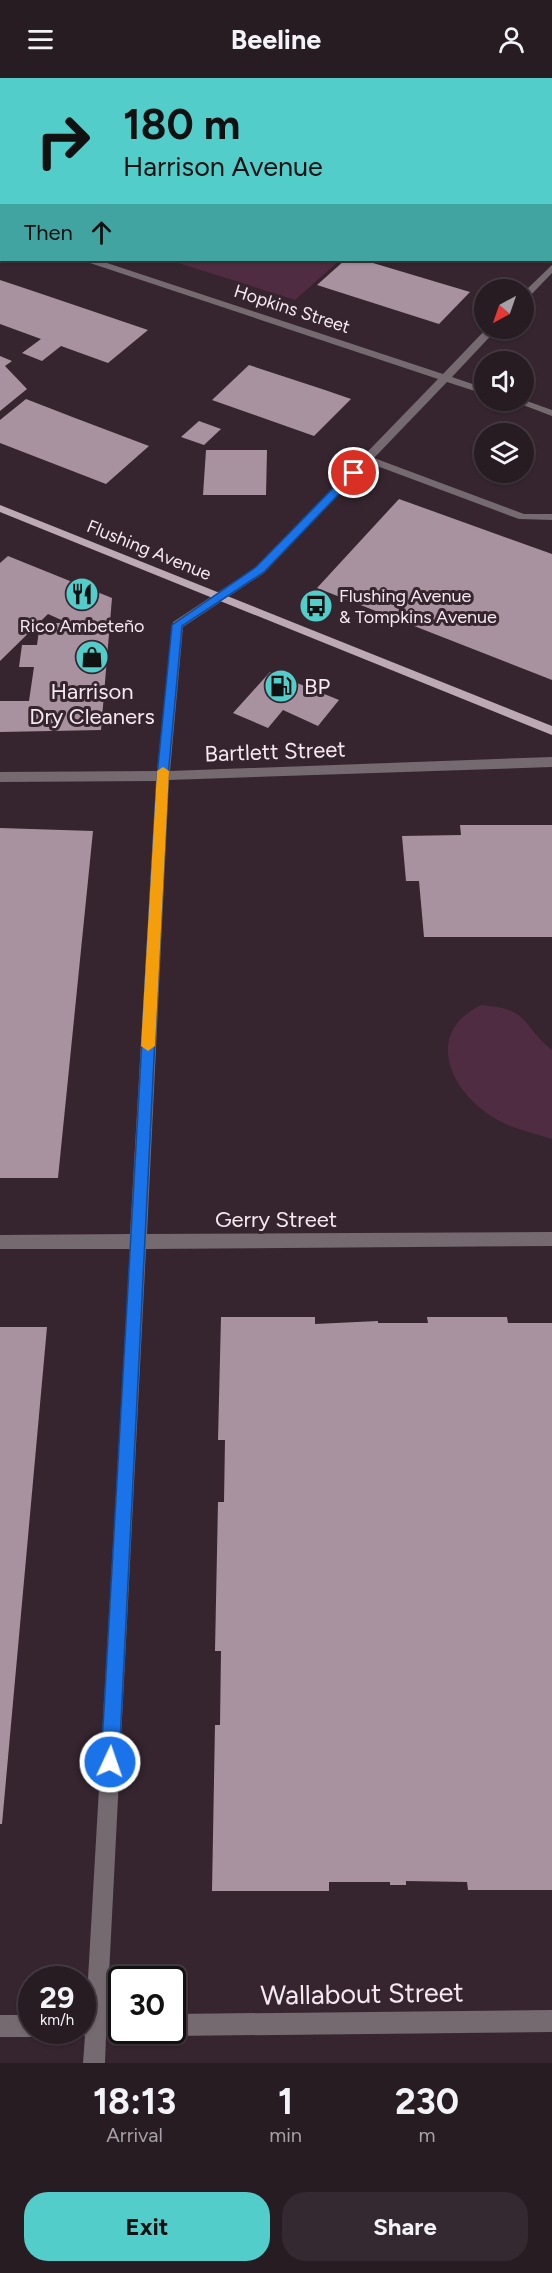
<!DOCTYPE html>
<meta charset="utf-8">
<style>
:root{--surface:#281c23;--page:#342930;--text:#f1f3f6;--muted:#a5a1a6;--line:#443a41;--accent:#53cdc9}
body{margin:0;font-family:Figtree,sans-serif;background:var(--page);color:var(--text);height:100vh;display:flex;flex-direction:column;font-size:22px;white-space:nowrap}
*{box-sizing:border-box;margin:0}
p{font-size:20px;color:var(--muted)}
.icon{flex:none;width:33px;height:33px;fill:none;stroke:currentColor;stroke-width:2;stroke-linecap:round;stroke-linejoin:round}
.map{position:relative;height:1985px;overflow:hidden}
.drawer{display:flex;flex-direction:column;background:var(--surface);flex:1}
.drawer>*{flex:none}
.banner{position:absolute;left:0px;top:0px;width:552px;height:183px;box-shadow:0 2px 4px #0004,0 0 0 2px var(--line);background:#53cdc9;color:#111;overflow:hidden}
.needle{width:39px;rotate:220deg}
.tools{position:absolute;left:474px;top:201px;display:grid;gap:12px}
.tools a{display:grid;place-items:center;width:60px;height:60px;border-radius:50%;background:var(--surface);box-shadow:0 2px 4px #0004,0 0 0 2px var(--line);font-size:30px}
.speed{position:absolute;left:18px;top:1888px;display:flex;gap:12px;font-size:30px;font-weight:700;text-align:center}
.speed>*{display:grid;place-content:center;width:78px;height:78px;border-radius:50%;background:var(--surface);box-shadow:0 2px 4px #0004,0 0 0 2px var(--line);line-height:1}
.speed small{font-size:15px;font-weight:400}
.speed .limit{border:3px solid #111;border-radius:9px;background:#fff;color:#111}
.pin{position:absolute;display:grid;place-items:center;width:51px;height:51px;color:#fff;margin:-26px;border:3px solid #fff;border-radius:50%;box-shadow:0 2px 6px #0007}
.me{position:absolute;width:66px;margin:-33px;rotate:3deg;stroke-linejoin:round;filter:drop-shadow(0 0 4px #0008)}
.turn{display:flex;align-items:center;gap:21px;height:126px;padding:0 24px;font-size:27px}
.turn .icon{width:78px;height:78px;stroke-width:2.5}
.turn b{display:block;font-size:42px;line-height:51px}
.then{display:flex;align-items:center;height:57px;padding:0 24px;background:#0003;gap:12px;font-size:22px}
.eta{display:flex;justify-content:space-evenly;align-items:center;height:102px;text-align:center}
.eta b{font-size:36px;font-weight:700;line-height:42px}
.action{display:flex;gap:12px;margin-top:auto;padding:12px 24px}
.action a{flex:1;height:69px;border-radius:24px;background:var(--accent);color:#111;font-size:24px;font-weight:700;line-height:69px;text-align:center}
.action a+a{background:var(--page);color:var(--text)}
header{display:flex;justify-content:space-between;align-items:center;height:78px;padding:0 24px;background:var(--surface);font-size:27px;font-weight:700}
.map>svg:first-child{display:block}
.green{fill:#4f2c42}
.building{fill:#a8929f}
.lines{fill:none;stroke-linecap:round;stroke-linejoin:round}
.minor{fill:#746a70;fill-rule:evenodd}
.major{fill:#bca9b4;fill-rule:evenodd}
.route{fill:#1a73e8;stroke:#114b97;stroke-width:1.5}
.slow{fill:#f59e0b}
.labels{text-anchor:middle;stroke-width:6;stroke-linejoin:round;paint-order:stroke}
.far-street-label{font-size:18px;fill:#f5e9f0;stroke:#36252f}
.far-poi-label{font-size:18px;fill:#f5e9f0;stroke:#36252f;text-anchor:start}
.poi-label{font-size:22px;fill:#f5e9f0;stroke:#36252f;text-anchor:start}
.street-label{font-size:22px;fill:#f5e9f0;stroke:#36252f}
.near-street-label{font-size:27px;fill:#f5e9f0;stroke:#36252f}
</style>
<header><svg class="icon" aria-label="menu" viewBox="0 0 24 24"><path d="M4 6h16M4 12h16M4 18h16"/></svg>Beeline<svg class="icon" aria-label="person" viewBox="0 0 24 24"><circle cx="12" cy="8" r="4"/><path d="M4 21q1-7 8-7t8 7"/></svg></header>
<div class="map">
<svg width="552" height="1985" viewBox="0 0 552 1985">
<rect width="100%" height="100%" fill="#36252f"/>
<path class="green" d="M169 182H340L295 222Z
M481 927C531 931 520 946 552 972V1061C533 1055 513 1051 496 1041 451 1015 422 956 481 927Z"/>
<path class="building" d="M345 182H363L470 214 439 246 317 207Z
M0 202 33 213 148 252 108 285 61 268 42 283 22 275 41 261 0 246Z
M0 278 12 283 5 288 27 311 0 333Z
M249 287 325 312 351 321 314 358 212 322Z
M26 321 75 340 149 368 106 406 0 365V342Z
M199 343 221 351 204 367 181 359Z
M206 372H267L266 417H203Z
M399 421 552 476V602L317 510Z
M8 478 112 520 101 652 0 654V623H29L34 589H19L22 567H37L40 545H68L48 536 0 583V485Z
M270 594 339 622 318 648 283 632 268 650 233 635Z
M460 747H552V859H424L419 803H406L402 758 461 757Z
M0 750 93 753 58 1100H0Z
M221 1239H315V1246L378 1243V1245H428L427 1239H507L508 1245H552V1812H468L467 1804 406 1803V1807H390V1804H329V1813H212L215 1647H220L221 1573H215L218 1424H224L225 1362H218Z
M0 1249H47L2 1746H0Z"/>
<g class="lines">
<path class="minor" d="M144 0H155L157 2H145Z
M204 0H212V2H204Z
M550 112H552V118H550Z
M0 149H2V155H0Z
M86 182H98L443 296 487 250H498L452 299 484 310V316L447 304 374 380 524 436H552V442L519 441 369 385 264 495 183 549 170 693 552 679V689L169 702 147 1156 552 1154V1168L146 1171 107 1936H122V1953H130L122 1958H106L105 1985H83L85 1958 74 1953H82V1936H86L130 1171H0V1157L130 1156 156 703 0 704V694L157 693 173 544 256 489 438 301 87 184Z
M552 187V195L527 221 524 222V214Z
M510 322H524L552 332V338Z
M552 1932V1954L172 1958 164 1953H172V1936Z
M0 1937H32V1953H41L40 1956 32 1959H0Z"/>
<path class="major" d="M0 427 552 648V657L0 434Z"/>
</g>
<path class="route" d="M350 393 359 395 264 494 182 548 168 698 119 1684 117 1691 110 1694 104 1691 101 1684 157 698 172 547 256 489Z"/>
<path class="slow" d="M163 689 169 693 155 968 148 973 141 968 157 693Z"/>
<defs>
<symbol id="restaurant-disc" viewBox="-11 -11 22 22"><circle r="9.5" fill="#53cdc9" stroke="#36252f"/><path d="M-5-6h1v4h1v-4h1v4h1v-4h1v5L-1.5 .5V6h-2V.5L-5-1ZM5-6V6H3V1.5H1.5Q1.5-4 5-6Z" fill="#111"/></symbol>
<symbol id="bus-disc" viewBox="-11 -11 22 22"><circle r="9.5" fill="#53cdc9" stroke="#36252f"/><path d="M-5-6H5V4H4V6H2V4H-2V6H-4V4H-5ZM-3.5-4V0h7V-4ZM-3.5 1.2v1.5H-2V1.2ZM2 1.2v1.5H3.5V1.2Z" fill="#111"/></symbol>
<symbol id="shop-disc" viewBox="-11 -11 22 22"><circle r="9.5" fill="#53cdc9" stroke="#36252f"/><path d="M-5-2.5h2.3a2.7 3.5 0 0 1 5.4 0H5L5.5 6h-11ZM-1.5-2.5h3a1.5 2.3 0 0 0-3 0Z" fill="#111"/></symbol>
<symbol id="fuel-disc" viewBox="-11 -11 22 22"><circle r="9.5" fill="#53cdc9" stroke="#36252f"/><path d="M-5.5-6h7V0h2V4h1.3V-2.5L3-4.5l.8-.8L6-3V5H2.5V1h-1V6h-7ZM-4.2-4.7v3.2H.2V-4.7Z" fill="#111"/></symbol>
</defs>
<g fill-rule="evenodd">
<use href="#restaurant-disc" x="63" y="497" width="38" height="38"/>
<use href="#bus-disc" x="297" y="509" width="38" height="38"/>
<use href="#shop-disc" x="73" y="560" width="38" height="38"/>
<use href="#fuel-disc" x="262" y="589" width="38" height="38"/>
</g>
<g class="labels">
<g class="far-street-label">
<text transform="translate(292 231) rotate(18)" y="6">Hopkins Street</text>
<text transform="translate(149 472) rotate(22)" y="6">Flushing Avenue</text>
</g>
<g class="far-poi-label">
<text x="339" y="524">Flushing Avenue<tspan x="339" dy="21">&amp; Tompkins Avenue</tspan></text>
<text x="82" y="554" text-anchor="middle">Rico Ambeteño</text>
</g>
<g class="poi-label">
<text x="304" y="616">BP</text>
<text x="92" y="621" text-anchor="middle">Harrison<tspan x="92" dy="25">Dry Cleaners</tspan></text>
</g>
<g class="street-label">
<text transform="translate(275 673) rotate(-2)" y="8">Bartlett Street</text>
<text x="276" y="1149">Gerry Street</text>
</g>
<g class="near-street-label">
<text transform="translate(362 1916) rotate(-1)" y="9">Wallabout Street</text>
</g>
</g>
</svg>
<div class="tools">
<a><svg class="needle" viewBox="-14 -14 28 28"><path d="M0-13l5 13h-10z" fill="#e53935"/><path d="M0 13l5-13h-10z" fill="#a5a1a6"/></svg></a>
<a><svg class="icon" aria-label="sound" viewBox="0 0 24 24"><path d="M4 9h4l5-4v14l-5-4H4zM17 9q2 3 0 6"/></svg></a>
<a><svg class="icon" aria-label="layers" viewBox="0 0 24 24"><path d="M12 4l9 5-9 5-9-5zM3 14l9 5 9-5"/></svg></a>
</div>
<div class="speed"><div>29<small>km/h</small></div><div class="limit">30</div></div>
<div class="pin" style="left:354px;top:395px;background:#d93025"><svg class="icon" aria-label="arrive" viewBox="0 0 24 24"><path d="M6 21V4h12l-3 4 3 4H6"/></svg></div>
<svg class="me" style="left:110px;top:1684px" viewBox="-20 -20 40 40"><circle r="17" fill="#1a73e8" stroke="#fff" stroke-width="3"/><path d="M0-11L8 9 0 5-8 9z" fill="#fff"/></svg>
<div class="banner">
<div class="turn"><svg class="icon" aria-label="right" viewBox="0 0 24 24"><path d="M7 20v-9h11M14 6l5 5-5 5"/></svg><div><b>180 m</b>Harrison Avenue</div></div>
<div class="then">Then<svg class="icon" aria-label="ahead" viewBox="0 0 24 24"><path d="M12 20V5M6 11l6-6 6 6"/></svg></div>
</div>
</div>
<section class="drawer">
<div class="eta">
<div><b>18:13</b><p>Arrival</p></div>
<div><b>1</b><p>min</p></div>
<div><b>230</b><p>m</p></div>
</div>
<div class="action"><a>Exit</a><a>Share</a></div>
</section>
